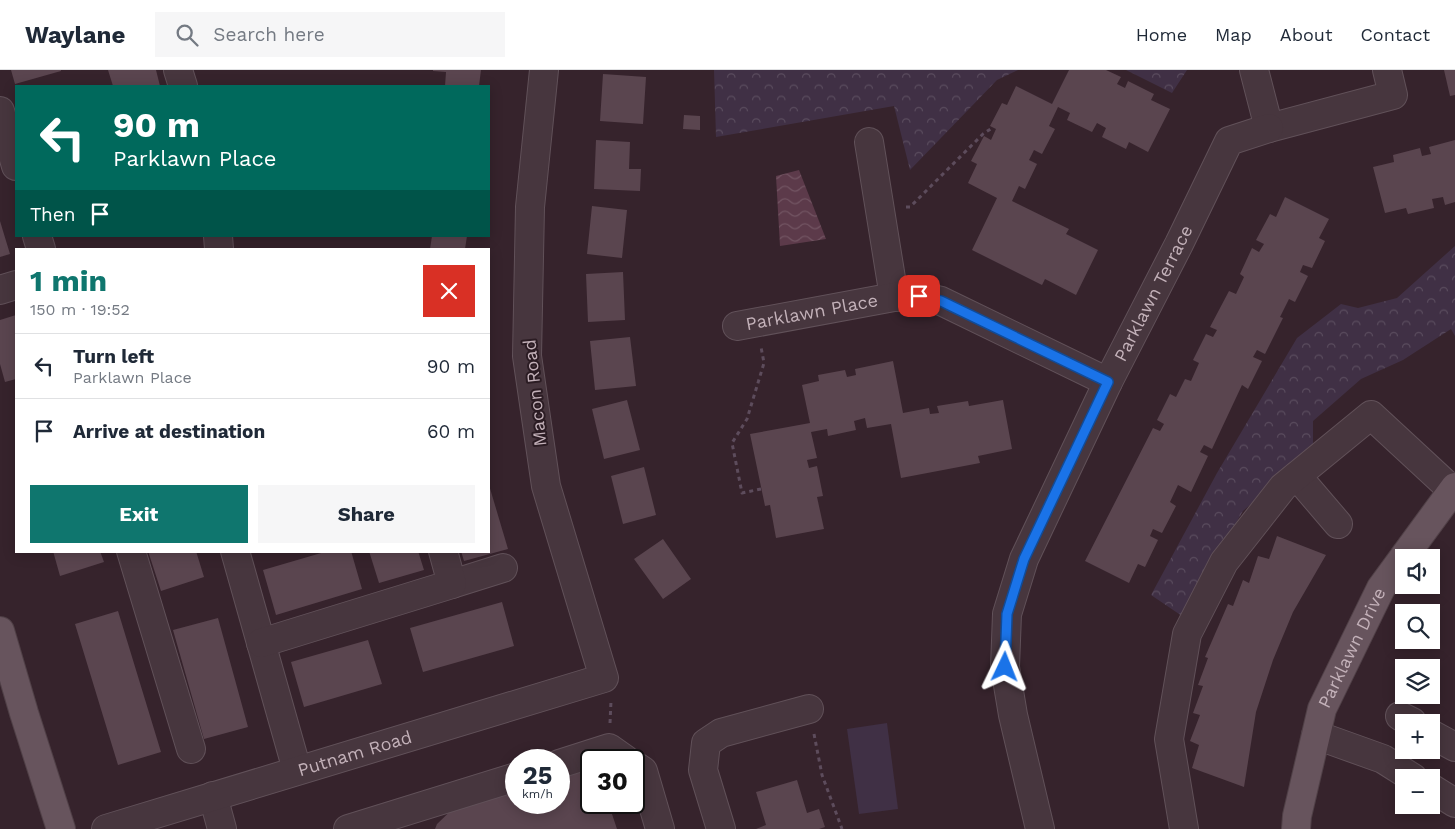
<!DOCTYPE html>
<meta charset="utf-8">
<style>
:root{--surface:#fff;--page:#f6f6f7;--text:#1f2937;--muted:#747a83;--line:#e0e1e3;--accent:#0f766e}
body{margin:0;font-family:"Work Sans",sans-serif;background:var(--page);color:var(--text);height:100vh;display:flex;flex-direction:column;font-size:19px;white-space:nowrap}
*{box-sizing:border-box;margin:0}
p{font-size:16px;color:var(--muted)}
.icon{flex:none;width:28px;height:28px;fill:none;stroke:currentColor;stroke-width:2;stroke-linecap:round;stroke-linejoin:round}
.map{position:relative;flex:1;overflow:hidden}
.drawer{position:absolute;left:15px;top:178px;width:475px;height:305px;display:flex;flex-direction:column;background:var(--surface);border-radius:0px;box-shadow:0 2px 12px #0003}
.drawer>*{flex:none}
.top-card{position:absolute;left:15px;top:15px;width:475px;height:152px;border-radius:0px;box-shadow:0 2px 12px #0003;background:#00695c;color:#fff;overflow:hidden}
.fabs{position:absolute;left:1395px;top:479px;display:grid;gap:10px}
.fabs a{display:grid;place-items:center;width:45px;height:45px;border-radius:0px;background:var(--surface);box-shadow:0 2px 12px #0003;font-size:25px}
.speed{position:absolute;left:505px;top:679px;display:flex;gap:10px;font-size:25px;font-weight:700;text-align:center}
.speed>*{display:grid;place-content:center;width:65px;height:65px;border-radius:50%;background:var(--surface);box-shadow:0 2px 12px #0003;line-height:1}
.speed small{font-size:12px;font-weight:400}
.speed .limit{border:2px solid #111;border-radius:8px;background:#fff;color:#111}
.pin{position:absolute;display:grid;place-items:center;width:42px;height:42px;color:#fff;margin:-21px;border-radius:10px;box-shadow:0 2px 8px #0006}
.me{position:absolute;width:55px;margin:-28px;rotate:2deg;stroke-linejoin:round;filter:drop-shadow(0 0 4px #0008)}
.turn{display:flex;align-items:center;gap:18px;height:105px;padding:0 15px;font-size:22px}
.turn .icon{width:65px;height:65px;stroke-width:2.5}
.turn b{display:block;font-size:35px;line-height:42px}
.then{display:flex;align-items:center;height:48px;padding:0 15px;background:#0003;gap:10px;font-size:19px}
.round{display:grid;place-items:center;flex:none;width:52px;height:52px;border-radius:0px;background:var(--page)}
.overview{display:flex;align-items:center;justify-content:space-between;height:85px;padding:0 15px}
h1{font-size:30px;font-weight:700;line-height:38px;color:var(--accent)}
.cta{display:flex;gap:10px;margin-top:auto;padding:10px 15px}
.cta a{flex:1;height:58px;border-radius:0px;background:var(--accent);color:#fff;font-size:20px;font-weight:700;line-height:58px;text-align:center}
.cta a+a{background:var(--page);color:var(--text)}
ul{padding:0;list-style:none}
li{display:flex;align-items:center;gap:15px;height:65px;padding:0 15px;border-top:1px solid var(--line)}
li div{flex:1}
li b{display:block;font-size:19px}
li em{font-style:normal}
header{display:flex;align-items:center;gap:30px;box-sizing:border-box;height:70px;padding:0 25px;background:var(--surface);border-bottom:1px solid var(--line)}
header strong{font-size:24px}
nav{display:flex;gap:28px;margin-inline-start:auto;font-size:18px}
.search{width:350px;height:45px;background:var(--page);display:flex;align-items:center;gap:12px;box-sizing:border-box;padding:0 18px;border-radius:0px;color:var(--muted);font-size:19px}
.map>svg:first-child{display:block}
.green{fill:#403045}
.forest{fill:url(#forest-crowns)}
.water{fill:url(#water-waves)}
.building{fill:#5a454f}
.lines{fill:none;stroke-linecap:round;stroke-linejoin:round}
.minor-casing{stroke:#615159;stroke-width:30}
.major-casing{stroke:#504047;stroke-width:30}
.path{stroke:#5d4c5c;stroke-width:3;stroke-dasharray:4 4;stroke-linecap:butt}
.minor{stroke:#47363e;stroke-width:28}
.major{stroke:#67545d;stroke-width:28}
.route-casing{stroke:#114b97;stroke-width:12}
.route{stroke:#1a73e8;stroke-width:9}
.labels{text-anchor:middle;stroke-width:4;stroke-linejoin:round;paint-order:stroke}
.street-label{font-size:18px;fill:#c3b1b9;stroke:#2b1c23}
</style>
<header>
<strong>Waylane</strong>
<div class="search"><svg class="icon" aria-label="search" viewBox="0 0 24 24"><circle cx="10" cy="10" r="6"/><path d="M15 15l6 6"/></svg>Search here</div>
<nav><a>Home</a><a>Map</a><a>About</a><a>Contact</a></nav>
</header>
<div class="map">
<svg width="1455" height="759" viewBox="0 0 1455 759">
<defs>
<pattern id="forest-crowns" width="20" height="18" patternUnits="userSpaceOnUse" patternTransform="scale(1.25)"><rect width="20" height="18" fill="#403045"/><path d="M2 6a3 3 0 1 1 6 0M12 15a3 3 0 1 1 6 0" fill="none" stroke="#5a4c5e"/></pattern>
<pattern id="water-waves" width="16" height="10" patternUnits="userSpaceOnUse" patternTransform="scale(1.25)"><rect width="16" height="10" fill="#5c3a4a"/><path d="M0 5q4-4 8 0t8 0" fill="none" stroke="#725462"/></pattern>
</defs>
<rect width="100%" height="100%" fill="#36232c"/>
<path class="green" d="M887 653 898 739 859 744 847 659Z"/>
<path class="forest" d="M714 0H1018L997 10 910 100 894 36 716 67Z
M1126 0H1187L1172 23Z
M1455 176V266L1451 259 1403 290 1361 309 1313 351V379L1243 441 1182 546 1151 525 1217 403 1297 268 1341 234 1358 238 1397 228Z"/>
<path class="water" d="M799 100 826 169 780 176 776 106Z"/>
<path class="building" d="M11 0H61V1L15 14Z
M108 0H156L160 16H113Z
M433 0H481L479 16H445L446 2 433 1Z
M1069 0H1106L1121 7 1117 14 1125 18 1128 11 1154 24 1151 30 1170 39 1148 82 1129 72 1126 79 1102 67 1106 58 1097 53 1092 62 1067 50 1070 43 1058 37 1049 56 1055 59 1042 84 1034 80 1029 90 1037 94 1025 119 1019 116 1012 131 1069 159 1066 164 1098 180 1076 225 1045 209 1042 215 972 180 997 128 968 113 977 94 971 91 984 66 991 70 996 59 990 56 1002 33 1007 35 1016 16 1052 34Z
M1444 0H1455V25L1450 26Z
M603 4 646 7 643 54 600 51Z
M684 45 700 46V60L683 59Z
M596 70 630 72 629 99H641L640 121 594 119Z
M1455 70V132L1445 135 1443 127 1432 129 1434 138 1408 144 1406 138 1385 143 1373 97 1394 92 1393 85 1420 78 1422 86 1431 84 1429 77Z
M1285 127 1329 149 1319 168 1325 171 1312 198 1303 195 1300 202 1308 206 1295 232 1289 229 1280 247 1283 248 1265 284 1257 280 1253 287 1262 291 1248 319 1242 315 1212 379 1204 375 1200 382 1208 386 1191 422 1178 415 1170 432 1176 436 1162 463 1153 459 1150 466 1158 470 1145 497 1138 494 1129 513 1085 491 1153 358 1160 361 1164 354 1157 350 1170 324 1176 327 1185 309 1191 311 1199 293 1193 290 1206 264 1213 267 1217 260 1210 257 1229 221 1236 224 1244 207 1240 204 1252 178 1259 182 1264 174 1256 170 1270 144 1276 147Z
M592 136 627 140 622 188 587 184Z
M0 151 10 184 0 187Z
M432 166H467L465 179H430Z
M623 202 625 250 588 252 586 204Z
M16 245V309L5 312 0 294V250Z
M630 267 636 316 595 320 590 271Z
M893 291 903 343 929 338 930 344 939 343 937 336 968 331 969 336 1003 330 1012 379 978 386 980 393 901 408 891 354 867 358 865 348 854 351 856 360 828 366 827 359 811 362 817 388 807 390 809 398 817 396 823 426 817 427 824 459 776 468 770 435 765 436 750 364 810 353 802 315 819 311 818 305 845 300 847 307 856 305 855 299Z
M627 330 640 380 604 389 592 339Z
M644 397 656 445 623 454 611 406Z
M489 415 508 479 464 491 461 481H489Z
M1277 466 1326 485 1293 542 1273 590 1256 642 1244 717 1192 698 1199 675 1190 671 1200 645 1193 643 1203 616 1198 615 1208 588 1205 587 1228 534 1233 536 1243 510 1249 513 1258 486 1269 489Z
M663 469 691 509 663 529 634 489Z
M53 481H100L104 492 60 506Z
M148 481H196L204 507 161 521Z
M328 481H351L362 519 276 545 263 500Z
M369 481H418L424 500 379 513Z
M502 532 514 576 423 602 410 558Z
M118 541 161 682 118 695 75 554Z
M218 548 248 657 204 669 173 560Z
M368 570 382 614 304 637 291 592Z
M579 694 591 700V732H608L617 759H435L437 754 462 730 516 713V732H559V700Z
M797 710 807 743 819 739 825 757 819 759H756L766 755 756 722Z"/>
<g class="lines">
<defs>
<g id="minor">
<path d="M178 0 183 16"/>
<path d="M1254 0 1269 58 1393 25 1387 0"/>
<path d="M0 41 16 96"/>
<path d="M869 72 894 227"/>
<path d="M37 166 41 179"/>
<path d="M218 166 219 179"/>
<path d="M0 220 16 215"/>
<path id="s1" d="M737 256 894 227 919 226 941 231 1108 312"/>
<path d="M1297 406 1338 454"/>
<path d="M131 481 191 679"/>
<path d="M235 481 297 700"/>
<path d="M452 514 503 498"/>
<path d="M261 573 452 514 443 481"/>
<path d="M1400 646 1412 652"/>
<path d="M1431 664 1455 677"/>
<path d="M1316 665 1383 689 1413 708"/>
<path d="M559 694 609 678 626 690"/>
<path d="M634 695 643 701 660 759"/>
<path d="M1431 718 1455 733"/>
<path d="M213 726 222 759"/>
<path id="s2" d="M106 759 604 608 546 416 527 286 530 137 544 0"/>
<path d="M348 759 516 707"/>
<path d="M721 759 703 700 706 673 721 663 809 639"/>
<path id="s3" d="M1040 759 1013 645 1005 597 1007 544 1024 489 1108 312 1179 174 1229 71 1269 58"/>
<path d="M1184 759 1169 669 1187 564 1224 492 1283 417 1371 345 1452 420"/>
</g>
<g id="major">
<path d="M0 561 24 643 61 759"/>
<path id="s4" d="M1296 759 1297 746 1322 639 1381 518 1455 417"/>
</g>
</defs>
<use href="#minor" class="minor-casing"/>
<use href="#major" class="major-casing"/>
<path class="path" d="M906 137H910L983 64 992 58
M761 419 742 423 732 373 747 349 764 293 761 277
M610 653 611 631
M814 664 822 705 842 759"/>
<use href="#minor" class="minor"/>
<use href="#major" class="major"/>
</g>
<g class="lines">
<defs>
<path id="route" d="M919 226 941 231 1108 312 1024 489 1007 544 1005 597"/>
</defs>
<use href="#route" class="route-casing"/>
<use href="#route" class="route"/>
</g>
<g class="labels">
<g class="street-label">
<text dy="6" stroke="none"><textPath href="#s3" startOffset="572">Parklawn Terrace</textPath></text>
<text dy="6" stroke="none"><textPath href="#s1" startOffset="76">Parklawn Place</textPath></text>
<text transform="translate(535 323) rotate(-96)" y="6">Macon Road</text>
<text dy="6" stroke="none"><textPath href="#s4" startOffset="191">Parklawn Drive</textPath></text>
<text dy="6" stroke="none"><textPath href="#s2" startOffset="260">Putnam Road</textPath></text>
</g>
</g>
</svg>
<div class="fabs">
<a><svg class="icon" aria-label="sound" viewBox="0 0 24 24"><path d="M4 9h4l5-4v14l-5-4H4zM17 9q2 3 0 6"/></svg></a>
<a><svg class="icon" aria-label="search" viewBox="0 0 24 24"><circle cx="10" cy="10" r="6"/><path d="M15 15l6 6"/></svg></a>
<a><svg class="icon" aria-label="layers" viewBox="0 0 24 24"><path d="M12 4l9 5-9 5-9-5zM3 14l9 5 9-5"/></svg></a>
<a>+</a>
<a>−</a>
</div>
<div class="speed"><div>25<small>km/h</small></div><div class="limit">30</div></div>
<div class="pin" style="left:919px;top:226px;background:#d93025"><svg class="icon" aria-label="arrive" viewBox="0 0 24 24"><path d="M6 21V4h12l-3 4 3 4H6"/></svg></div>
<svg class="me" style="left:1005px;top:597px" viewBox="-20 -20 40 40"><path d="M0-17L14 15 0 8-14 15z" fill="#1a73e8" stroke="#fff" stroke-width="4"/></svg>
<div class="top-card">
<div class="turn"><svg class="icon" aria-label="left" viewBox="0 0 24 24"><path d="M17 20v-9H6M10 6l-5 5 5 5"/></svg><div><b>90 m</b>Parklawn Place</div></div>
<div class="then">Then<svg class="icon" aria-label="arrive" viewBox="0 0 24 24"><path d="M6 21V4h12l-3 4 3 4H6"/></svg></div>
</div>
<section class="drawer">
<div class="overview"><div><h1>1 min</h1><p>150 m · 19:52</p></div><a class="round" style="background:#d93025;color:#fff"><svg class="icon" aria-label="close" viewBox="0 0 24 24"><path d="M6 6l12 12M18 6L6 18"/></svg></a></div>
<ul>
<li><svg class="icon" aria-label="left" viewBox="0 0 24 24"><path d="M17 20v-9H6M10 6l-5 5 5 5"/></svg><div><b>Turn left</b><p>Parklawn Place</p></div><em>90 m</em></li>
<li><svg class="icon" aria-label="arrive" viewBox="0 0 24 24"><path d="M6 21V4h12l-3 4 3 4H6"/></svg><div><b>Arrive at destination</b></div><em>60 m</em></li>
</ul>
<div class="cta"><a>Exit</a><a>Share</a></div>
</section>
</div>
